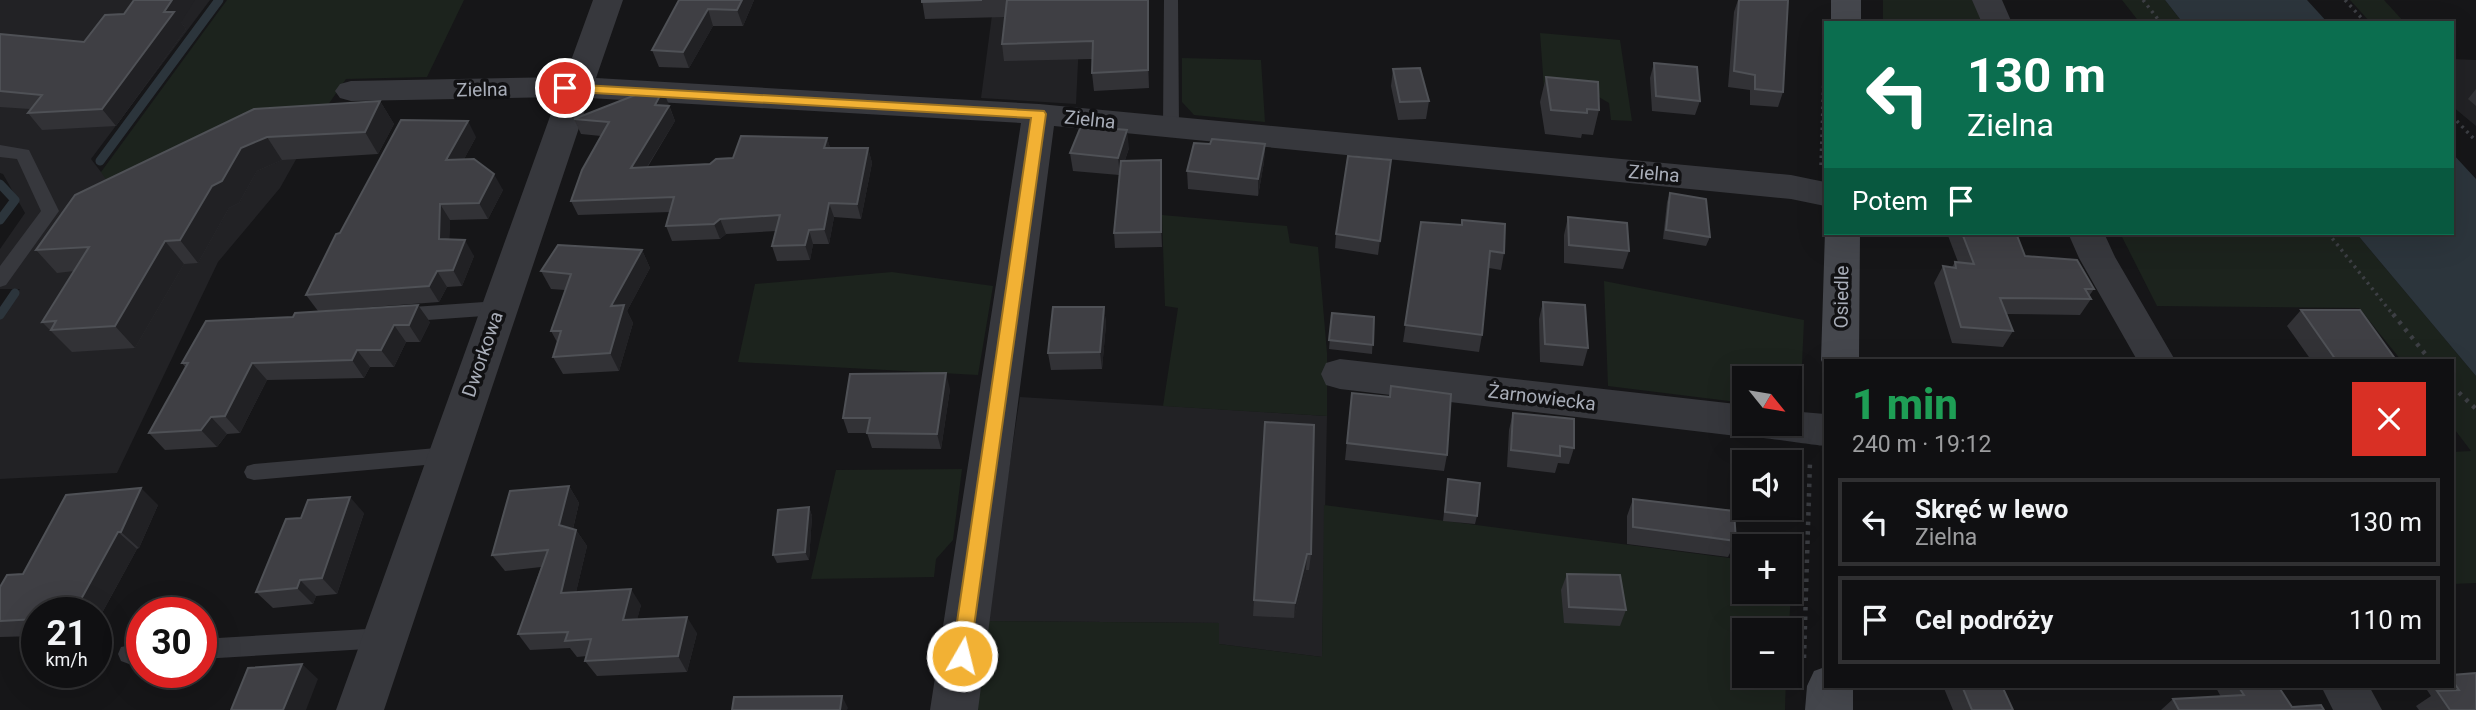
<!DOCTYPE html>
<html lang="pl">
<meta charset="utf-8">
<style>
:root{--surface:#101012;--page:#19191b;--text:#f1f3f6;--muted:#9c9d9f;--line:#303032}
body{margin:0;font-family:Roboto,sans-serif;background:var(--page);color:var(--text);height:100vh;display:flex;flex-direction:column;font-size:26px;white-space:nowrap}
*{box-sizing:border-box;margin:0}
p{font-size:23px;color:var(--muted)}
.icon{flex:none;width:38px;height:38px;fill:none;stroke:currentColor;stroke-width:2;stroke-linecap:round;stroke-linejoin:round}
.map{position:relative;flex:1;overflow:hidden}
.side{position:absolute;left:1824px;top:359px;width:630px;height:329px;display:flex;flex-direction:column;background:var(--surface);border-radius:0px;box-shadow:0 7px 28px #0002,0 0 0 2px var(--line)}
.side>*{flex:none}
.hud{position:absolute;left:1824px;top:21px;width:630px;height:214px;border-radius:0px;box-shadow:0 7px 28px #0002,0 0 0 2px var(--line);background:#0b6e4f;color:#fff;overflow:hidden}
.needle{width:46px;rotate:120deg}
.controls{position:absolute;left:1732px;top:366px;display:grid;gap:14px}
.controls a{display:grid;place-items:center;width:70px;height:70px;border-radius:0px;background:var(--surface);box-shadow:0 7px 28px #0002,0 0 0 2px var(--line);font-size:35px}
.speed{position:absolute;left:21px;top:597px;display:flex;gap:14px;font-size:35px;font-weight:700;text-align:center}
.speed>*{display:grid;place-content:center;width:91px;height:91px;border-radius:50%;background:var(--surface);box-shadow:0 7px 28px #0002,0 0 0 2px var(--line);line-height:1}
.speed small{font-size:18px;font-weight:400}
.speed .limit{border:10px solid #d22;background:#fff;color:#111}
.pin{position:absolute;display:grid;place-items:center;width:60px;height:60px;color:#fff;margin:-30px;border:4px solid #fff;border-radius:50%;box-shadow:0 2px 7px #0007}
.me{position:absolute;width:77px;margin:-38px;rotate:8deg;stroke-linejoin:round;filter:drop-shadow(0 0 5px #0008)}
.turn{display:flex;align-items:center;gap:24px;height:147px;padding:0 28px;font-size:32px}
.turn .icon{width:91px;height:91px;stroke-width:2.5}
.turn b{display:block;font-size:49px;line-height:60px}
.then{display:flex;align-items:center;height:66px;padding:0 28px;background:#0003;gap:14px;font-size:26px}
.round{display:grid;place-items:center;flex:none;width:74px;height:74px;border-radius:0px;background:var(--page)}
.head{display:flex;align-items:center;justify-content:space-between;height:119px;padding:0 28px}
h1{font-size:42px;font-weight:800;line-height:52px;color:#1e9e55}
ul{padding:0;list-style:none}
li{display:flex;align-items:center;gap:21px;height:88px;margin:0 14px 10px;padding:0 14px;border:4px solid var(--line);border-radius:0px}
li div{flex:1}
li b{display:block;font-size:26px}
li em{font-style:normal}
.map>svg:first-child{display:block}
.built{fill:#222225}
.green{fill:#1c231d}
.water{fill:#2c353c}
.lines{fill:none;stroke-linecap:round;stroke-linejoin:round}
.stream{stroke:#2c353c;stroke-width:9}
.path-far1{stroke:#3d3f44;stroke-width:3.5;stroke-dasharray:2.5 4.5;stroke-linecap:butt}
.path{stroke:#3d3f44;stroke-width:4.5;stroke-dasharray:3.5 6;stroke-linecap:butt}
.lane{fill:#37383d;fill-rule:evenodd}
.street{fill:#37383d;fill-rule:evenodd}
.secondary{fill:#45474d;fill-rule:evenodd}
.wall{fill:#323236}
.shaded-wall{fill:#212124}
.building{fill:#3f3f44;stroke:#4f5156;stroke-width:2}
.route{fill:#f2b134;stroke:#9d7322;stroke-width:2}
.labels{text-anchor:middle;stroke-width:7;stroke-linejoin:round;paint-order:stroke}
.street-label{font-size:19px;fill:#a8adb8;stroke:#111113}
</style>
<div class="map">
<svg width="2476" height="710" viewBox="0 0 2476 710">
<rect width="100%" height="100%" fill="#161618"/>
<path class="built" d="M0 0H210L91 159 101 172 313 129 280 188 218 262 117 473 0 479V317L20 289H0V249L25 213 3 174 0 173Z
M994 0H1081L1076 104 981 98Z
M2452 59 2476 60V126L2452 106Z
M1020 397 1327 416 1322 657 1219 644 1218 623 986 621Z"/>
<path class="green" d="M227 0H464L427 77 346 79 323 112 122 204 101 172Z
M1883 0H1974L1983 23H1883Z
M2122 0H2165L2183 23H2140Z
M2350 0H2384L2405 23H2371Z
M1540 33 1620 40 1632 121 1611 120 1609 103 1592 93 1544 88Z
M1182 58 1261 60 1265 122 1194 115 1182 102Z
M1162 215 1287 226 1290 243 1318 247 1327 353V416L1163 406 1178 308 1165 306Z
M2120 233H2356L2476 376V583L2452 584V452L2471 451 2452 426V360H2401L2359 308 2157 306Z
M892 272 993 286 978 375 738 362 755 284Z
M1604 281 1804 320 1800 410 1790 409V378H1745V403L1608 386Z
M962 469 953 540 936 559 934 577 811 579 836 470Z
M1324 505 1745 560V592H1790L1792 565 1789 630H1745V676H1786L1785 710H977L986 621 1219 623V644L1322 657Z"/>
<path class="water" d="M2165 0H2307L2328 23H2183Z
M2452 153 2476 179V376L2356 233H2452Z"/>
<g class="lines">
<path class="stream" d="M100 161 219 0
M0 184 15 200 0 220
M0 315 15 293"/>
<path class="path-far1" d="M2143 0 2161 23
M2345 0 2366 23
M2452 116 2476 141
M1821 165 1825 43
M2328 233 2394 316"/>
<path class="path" d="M2393 314 2430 360
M2452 386 2476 409
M1804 658 1810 461"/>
<path class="lane" d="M1164 0H1178L1179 127 1171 132 1163 127Z
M0 145 29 150 59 211 6 285 0 287V266L41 211 17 159 0 157Z
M498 301 505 303 507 308 505 313 498 315 399 322 392 320 390 315 392 310 399 308Z
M448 447 455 449 458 455 455 461 448 463 254 480 247 478 244 472 247 466 254 464Z
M384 628 392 631 395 638 392 645 384 648 201 659V639Z
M142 643V663L129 664 121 661 118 654 121 647Z"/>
<path class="street" d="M593 0H623L596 78 1039 104 1791 175 1825 182V206L1791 199 1054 126 978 710H930L1021 123 589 98 384 710H336L557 97 351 101 340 98 335 91 340 84 351 81 565 77Z
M1972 0H2002L2012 23H1982Z
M2068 233H2104L2115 257 2175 360H2137L2079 258Z
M1340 359 1745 405V424H1790V411L1825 414V446C1812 445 1751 435 1745 437L1340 389 1326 385 1321 374 1326 363Z
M2321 686H2369L2382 710H2333Z"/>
<path class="secondary" d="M1831 0H1861V23H1831Z
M1825 231 1860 233 1859 360H1825V368L1821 360Z
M1825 667V686H1853V710H1805L1807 686 1814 671Z"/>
</g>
<path class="wall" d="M679 0H754L743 26H713L689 68 659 67 652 50Z
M922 0H1149V88L1094 91 1092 73V59L1004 61 1002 44 1005 17 925 19Z
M1738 0H1788L1783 92 1778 107 1750 105V90L1728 87 1734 12Z
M181 22 186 29 116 126 42 130 28 113 30 109 0 107V34L84 42Z
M1654 63 1700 101 1695 115 1652 111 1650 78Z
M1393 69 1429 101 1426 119 1398 120 1391 86Z
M1546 77 1599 110 1593 135 1582 134 1581 138 1545 134 1540 102Z
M2476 89V106L2468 99Z
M380 101 394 124 378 154 282 160 257 171 239 203 229 208 198 263 184 264 135 348 72 352 42 322 74 271 57 273 36 250 75 195Z
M669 105 675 121 647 168 710 164 733 158 827 138 830 148H868L872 163 861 219 834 217 829 244H813L810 260 777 261 772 246 776 231 726 234 720 239 672 241 666 226 670 212 578 215 571 201 601 136 581 134 574 119Z
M476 137 464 159 503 190 488 219 450 220 449 239 474 256 462 286 447 287 439 302 318 311 306 295 340 233Z
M1210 144H1265L1264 162 1258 196 1188 189 1187 171Z
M1129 148 1125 160 1162 175V247L1115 248 1114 233 1119 175 1073 171 1070 153Z
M1391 160 1378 255 1335 248 1336 234Z
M1670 193 1710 237 1706 246 1663 239 1667 202Z
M1568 217 1629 251 1623 269 1564 263V235Z
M1462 220 1504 253 1501 270 1489 268 1482 335 1479 352 1403 342 1421 222 1461 225Z
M1947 233H2016L2025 256 2094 289 2089 296 2091 299 2080 315 2007 314 2013 331 2003 347 1952 343 1934 283 1943 266 1952 267 1955 262H1958Z
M642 250 650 268 627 311 633 323 619 371 563 374 553 357 557 342 551 331 565 290 551 289 541 271Z
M1543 302 1588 348 1583 366 1540 362 1539 319Z
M1104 307 1106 324 1102 369 1051 370 1048 353Z
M2301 310 2396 360H2311L2287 326Z
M1332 313 1374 317 1372 354 1329 349Z
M206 321 430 322 420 342H406L394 367H370L364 378 267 380 240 433 227 434 217 447 165 450 149 433 186 368 182 363Z
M950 389 941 449 872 448 867 433H848L843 418Z
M1352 393 1390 397 1447 455 1444 471 1345 460Z
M1513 413 1574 448 1569 464 1558 463 1555 473 1507 467 1509 430Z
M1265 422 1311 554 1309 570H1306L1294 618 1253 616Z
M1448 479 1477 516 1475 524 1443 521Z
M569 486 579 503 573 529 576 530 587 546 576 592 641 605 637 619 697 633 687 672 597 676 585 661 587 656 577 657 570 648 530 650 518 634 541 567 505 571 492 555Z
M1633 499 1736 541 1728 557 1627 544V516Z
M158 505 139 548 137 549 96 624V612H37V636L0 637V587Z
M809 507 812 516 809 560 777 563 773 555Z
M364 513 337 594 316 596 313 604 273 608 256 592Z
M1567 574 1626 610 1620 626 1564 623 1561 590Z
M2452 675 2476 710H2419L2416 706 2431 696 2427 690 2433 686H2452Z
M1943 686H2002L2013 710H1953Z
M2215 686H2278L2292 707 2324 710H2161L2173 699 2221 697Z"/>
<path class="shaded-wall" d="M172 0H195L181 22 186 29 116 126 102 109Z
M742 0H754L743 26 737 10Z
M1148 0H1149V88L1148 70Z
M708 9 713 26 689 68 683 52Z
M663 90 669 105 661 120 655 105Z
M380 101 394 124 378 154 365 132Z
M669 106 675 121 637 183 631 168Z
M468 121 476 137 455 176 446 160Z
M1127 130 1129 148 1120 175 1118 158Z
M267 137 282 160 257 171 239 203 229 208 198 263 180 240 212 186 241 148Z
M827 138 832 153 824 148Z
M1265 144 1264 162 1258 196V179Z
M868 148 872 163 861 219 857 204Z
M1161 160 1162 175V247L1161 232Z
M494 174 503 190 488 219 479 203Z
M829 203 834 217 829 244 824 229Z
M440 204 450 220 449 255 439 239Z
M720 219 726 234 720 239 714 224Z
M809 230 813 244 810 260 805 245Z
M465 240 474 256 462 286 453 270Z
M165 241 184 264 135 348 115 326Z
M642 250 650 268 627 311 633 323 619 371 610 353 611 306Z
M437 271 447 287 439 302 429 286Z
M418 305 430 322 420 342 409 325Z
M1104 307 1106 324 1102 369 1100 352Z
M394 325 406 342 394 367 381 350Z
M357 350 370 367 364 378 352 360Z
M252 363 267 380 240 433 225 416Z
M946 373 950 389 941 449 937 434Z
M211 417 227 434 217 447 201 430Z
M569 486 579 503 570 541 559 525Z
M141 488 158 505 139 548 121 532Z
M350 497 364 513 337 594 322 578Z
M809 507 812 516 809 560 805 552Z
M576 530 587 546 572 609 561 593Z
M118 532 137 549 96 624V612H74Z
M1307 554 1306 570 1294 618 1295 603Z
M300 580 316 596 313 604 297 588Z
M631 589 641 605 633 636 623 620Z
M687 617 697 633 687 672 678 656Z
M302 664 318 679 306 710H283Z
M842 696 848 708 847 710H840Z"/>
<path class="building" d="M134 0H172L164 12H174L102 109 28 113 42 95 0 91V34L84 42 105 15 124 14Z
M679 0H742L737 10 708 9 683 52 652 50Z
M922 0H982L922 2Z
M1007 0H1148V70L1092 73 1093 41 1002 44Z
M1739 0H1788L1783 92 1755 89V75L1734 71Z
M1654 63 1697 67 1700 101 1656 96Z
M1420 68 1429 101 1400 102 1393 69Z
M1546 77 1598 82 1599 110 1587 109V113L1551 110Z
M648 90H663L655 105 669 106 631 168 710 164 716 159 733 158 741 136 827 138 824 148H868L857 204 829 203 824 229 809 230 805 245 772 246 780 215 720 219 714 224 666 226 674 197 571 201 582 170 609 122 574 119Z
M380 101 365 132 267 137 241 148 222 181 212 186 180 240 165 241 115 326 51 330 56 321 42 322 89 247 36 250 75 195 254 109Z
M401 120 468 121 446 160 474 159 494 174 479 203 440 204 439 239 465 240 453 270 437 271 429 286 306 295 336 234 340 233Z
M1081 126 1127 130 1118 158 1070 153Z
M1212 139 1265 144 1258 179 1187 171 1194 143 1210 144Z
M1348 156 1391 160 1380 241 1336 234Z
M1161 160V232L1114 233 1121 161Z
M1670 193 1706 199 1710 237 1666 230Z
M1568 217 1627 223 1629 251 1569 245Z
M1462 220 1505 224 1504 253 1490 251 1482 335 1405 325 1421 222 1462 225Z
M1962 233H2016L2025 256 2077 260 2094 289H2085L2091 299 2000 298 2013 331 1961 327 1943 266 1956 268 1955 262 1974 264Z
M558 245 642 250 611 306 624 305 610 353 553 357 561 331H551L571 274 541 271Z
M1543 302 1585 305 1588 348 1545 344Z
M418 305 409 325H394L381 350H357L352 360 252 363 225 416 211 417 201 430 149 433 188 363H182L206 321 293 317 295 313Z
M1053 307H1104L1100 352 1048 353Z
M2301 310H2360L2396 360H2336Z
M1332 313 1374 317 1373 345 1329 340Z
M946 373 937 434 867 433 870 418H843L850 374Z
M1391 386 1451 394 1447 455 1347 443 1352 393 1390 397Z
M1513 413 1574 419V448L1560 446V456L1511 450Z
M1265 422 1314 425 1311 554H1307L1295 603 1254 600Z
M1448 479 1480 483 1477 516 1445 512Z
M569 486 559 525 576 530 561 593 631 589 623 620 687 617 678 656 585 661 591 639 565 641 568 632 518 634 548 550 492 555 510 491Z
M141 488 121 532H118L74 612H37V619L0 621V587L7 575 23 574 66 495Z
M350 497 322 578 300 580 297 588 256 592 286 519 301 518 308 500Z
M1633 499 1734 511 1736 541 1633 527Z
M809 507 805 552 773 555 778 510Z
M1567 574 1620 575 1626 610 1569 607Z
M302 664 283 710H231L248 668Z
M2476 673V710H2450L2437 691 2459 690 2452 680V675Z
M1962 686H2002L2013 710H1972Z
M2238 686H2278L2292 707 2321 705 2324 710H2179L2173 699 2244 695Z
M842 696 840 710H732L734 697Z"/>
<path class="route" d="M565 84 1044 111 1046 114 969 662 962 664 955 662 952 656 1031 118 560 91V85Z"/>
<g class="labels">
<g class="street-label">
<text transform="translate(482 89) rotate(-1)" y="7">Zielna</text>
<text transform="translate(1090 119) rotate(6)" y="7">Zielna</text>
<text transform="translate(1654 173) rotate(5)" y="7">Zielna</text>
<text transform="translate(1841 297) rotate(-89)" y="7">Osiedle</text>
<text transform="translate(482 354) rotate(-71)" y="7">Dworkowa</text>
<text transform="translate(1542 397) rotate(7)" y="7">Żarnowiecka</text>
</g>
</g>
</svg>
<div class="controls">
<a><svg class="needle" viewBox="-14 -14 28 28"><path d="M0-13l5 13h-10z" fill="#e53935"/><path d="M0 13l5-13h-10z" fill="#9c9d9f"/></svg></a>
<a><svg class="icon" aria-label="sound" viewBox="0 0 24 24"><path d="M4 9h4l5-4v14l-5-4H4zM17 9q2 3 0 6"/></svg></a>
<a>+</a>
<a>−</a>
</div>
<div class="speed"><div>21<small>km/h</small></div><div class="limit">30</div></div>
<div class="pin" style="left:565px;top:88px;background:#d93025"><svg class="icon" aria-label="arrive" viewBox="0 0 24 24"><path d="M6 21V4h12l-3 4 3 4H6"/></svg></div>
<svg class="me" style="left:962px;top:656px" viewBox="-20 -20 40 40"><circle r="17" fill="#f2b134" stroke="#fff" stroke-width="3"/><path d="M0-11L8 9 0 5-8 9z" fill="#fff"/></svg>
<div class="hud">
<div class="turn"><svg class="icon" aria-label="left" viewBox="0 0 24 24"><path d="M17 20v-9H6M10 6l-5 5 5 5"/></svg><div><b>130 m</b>Zielna</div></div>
<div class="then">Potem<svg class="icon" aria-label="arrive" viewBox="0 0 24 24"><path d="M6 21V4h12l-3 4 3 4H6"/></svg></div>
</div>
<section class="side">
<div class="head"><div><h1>1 min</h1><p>240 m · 19:12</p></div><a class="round" style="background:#d93025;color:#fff"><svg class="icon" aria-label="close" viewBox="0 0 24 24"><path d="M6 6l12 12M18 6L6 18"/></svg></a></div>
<ul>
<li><svg class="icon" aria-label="left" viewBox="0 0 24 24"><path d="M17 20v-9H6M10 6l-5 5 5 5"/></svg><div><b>Skręć w lewo</b><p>Zielna</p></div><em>130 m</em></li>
<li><svg class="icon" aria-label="arrive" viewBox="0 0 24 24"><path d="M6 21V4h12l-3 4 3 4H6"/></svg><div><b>Cel podróży</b></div><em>110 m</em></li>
</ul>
</section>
</div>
